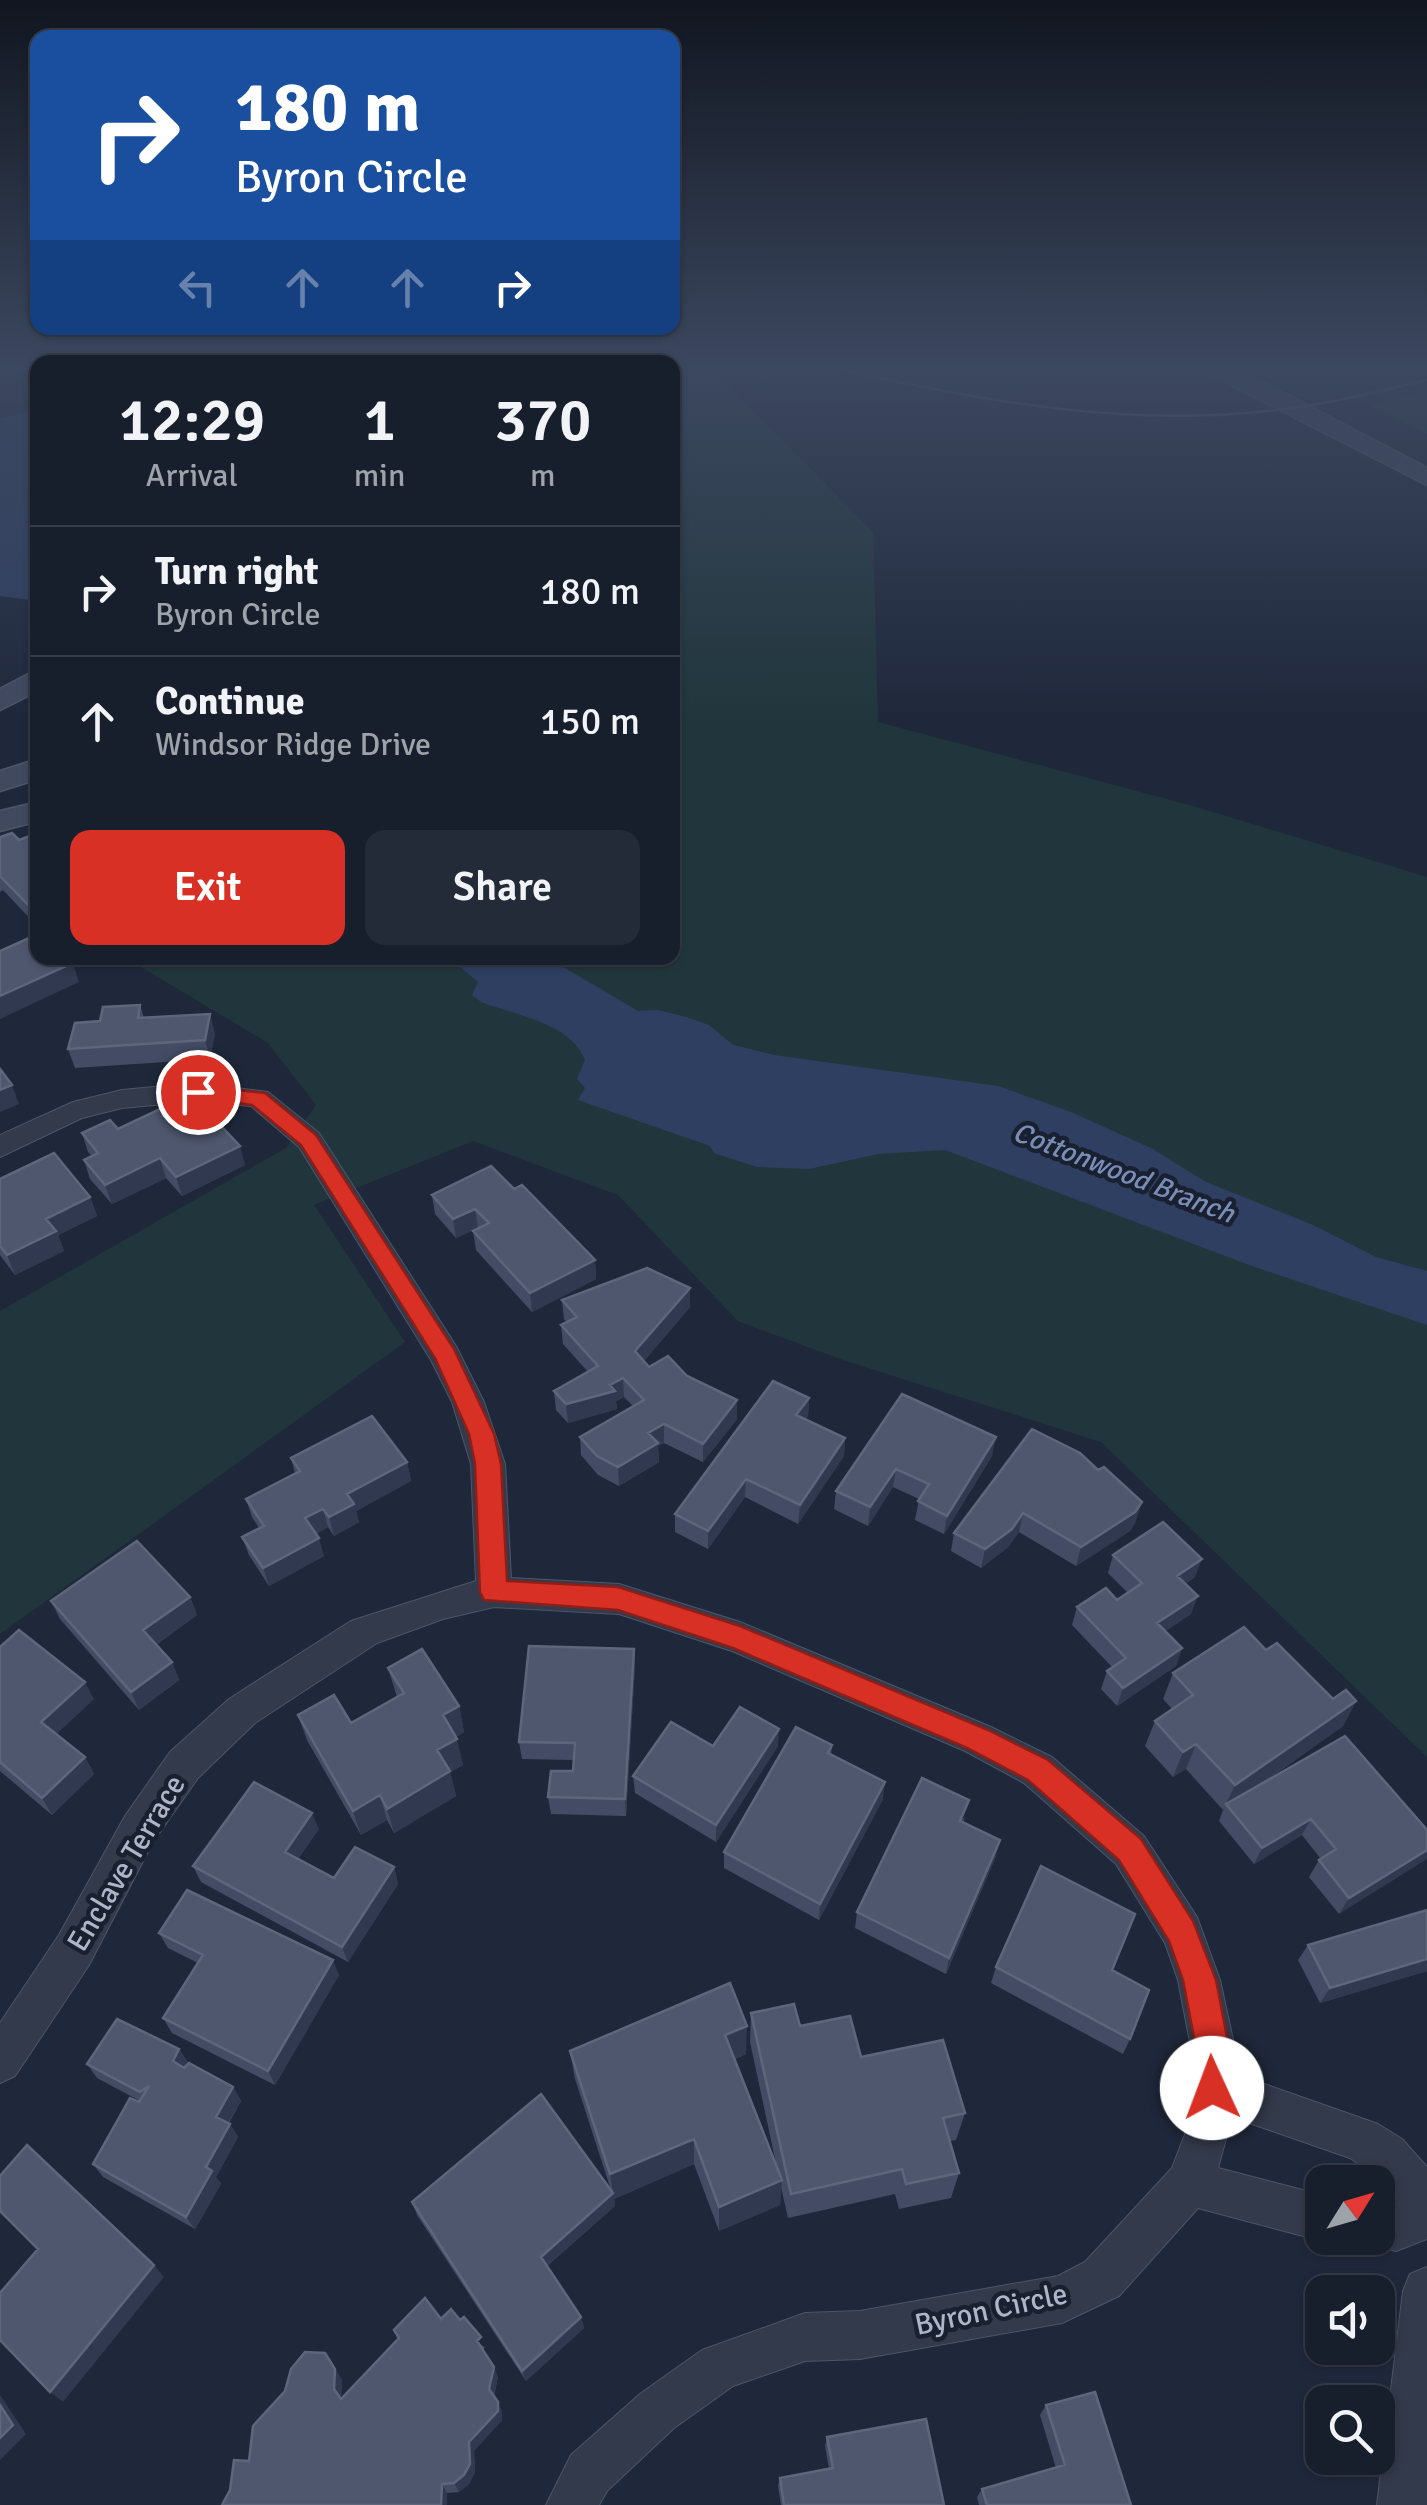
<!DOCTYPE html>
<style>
:root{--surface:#171e2c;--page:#242b38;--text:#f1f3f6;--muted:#9ea2a9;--line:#363c48;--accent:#d93025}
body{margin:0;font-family:Signika,sans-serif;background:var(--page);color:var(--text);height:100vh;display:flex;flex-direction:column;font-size:38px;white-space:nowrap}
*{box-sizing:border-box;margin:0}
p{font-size:32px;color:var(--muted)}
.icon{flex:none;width:55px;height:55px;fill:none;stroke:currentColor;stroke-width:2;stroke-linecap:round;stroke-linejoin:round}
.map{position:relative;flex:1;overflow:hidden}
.sheet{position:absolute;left:30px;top:355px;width:650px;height:610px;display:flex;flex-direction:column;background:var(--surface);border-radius:20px;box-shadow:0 2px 8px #0004,0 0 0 2px var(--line)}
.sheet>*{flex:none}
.top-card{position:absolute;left:30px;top:30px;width:650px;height:305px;border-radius:20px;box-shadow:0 2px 8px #0004,0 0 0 2px var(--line);background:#1a4fa0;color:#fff;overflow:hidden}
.needle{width:65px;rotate:53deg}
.controls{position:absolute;left:1305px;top:2165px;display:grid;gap:20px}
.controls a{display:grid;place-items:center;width:90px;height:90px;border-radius:20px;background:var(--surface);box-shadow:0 2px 8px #0004,0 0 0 2px var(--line);font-size:50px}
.pin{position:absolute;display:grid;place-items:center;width:85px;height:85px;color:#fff;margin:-42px;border:5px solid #fff;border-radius:50%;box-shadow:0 2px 10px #0007}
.me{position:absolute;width:110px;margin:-55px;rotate:358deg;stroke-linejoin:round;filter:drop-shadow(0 0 8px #0008)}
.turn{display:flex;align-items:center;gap:35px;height:210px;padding:0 40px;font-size:45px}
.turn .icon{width:130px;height:130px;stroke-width:2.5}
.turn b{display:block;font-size:70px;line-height:85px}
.lanes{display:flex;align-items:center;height:95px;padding:0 40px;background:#0003;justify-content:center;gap:50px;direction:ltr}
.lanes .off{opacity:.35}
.eta{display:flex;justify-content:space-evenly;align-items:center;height:170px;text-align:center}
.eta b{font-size:60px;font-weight:600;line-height:70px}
.cta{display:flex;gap:20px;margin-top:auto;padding:20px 40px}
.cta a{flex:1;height:115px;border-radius:20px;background:var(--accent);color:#fff;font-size:40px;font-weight:600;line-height:115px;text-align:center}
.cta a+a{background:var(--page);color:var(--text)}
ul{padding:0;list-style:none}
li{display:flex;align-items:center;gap:30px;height:130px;padding:0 40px;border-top:2px solid var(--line)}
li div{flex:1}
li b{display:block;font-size:38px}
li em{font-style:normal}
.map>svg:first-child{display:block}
.green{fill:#21363c}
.water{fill:#2f3f62}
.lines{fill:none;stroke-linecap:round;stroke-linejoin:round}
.street-casing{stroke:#4e5566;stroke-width:2}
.secondary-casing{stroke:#4e5566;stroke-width:3}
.street{fill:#333a4b;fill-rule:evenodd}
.secondary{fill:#41495f;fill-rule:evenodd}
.tram{stroke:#555e73;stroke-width:2.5}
.wall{fill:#434c64}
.shaded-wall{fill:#30394f}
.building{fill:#4f576e;stroke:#5e667c;stroke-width:2.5}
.route{fill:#d93025;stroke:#8d1f18;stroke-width:2.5}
.labels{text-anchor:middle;stroke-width:9;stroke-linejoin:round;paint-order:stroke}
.water-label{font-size:28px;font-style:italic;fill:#7a8db7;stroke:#192030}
.near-street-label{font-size:30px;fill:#aeb5c8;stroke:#192030}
</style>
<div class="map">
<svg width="1427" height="2505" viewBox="0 0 1427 2505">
<rect width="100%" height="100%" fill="#1f283b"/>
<path class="green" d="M673 371H714L873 532 878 722 1193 806 1427 877V1757L1101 1442 843 1360 738 1321 618 1195 473 1141 314 1205 405 1342 0 1634V1311L286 1148 316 1105 268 1043 126 958H672Z
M1427 390V434L1370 406Z"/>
<path class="water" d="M37 409H38L37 601 0 596V419Z
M434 958H548L638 1011 658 1010 686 1017 709 1025 733 1045 774 1055 998 1086 1071 1112 1151 1148 1206 1182 1313 1225 1376 1257 1427 1271V1325L1252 1266 945 1150 878 1154 809 1169 757 1167 714 1153 710 1146 578 1100 585 1088 577 1079 585 1060C571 1023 515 1015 481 1002L472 995 478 982 460 967 442 966Z"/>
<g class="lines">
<defs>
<path id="street" d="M197 1083 268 1092 319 1133 456 1346 484 1402 505 1464 511 1578 619 1584 740 1622 991 1727 1052 1757 1144 1836 1197 1917 1220 1980 1237 2058 1236 2074 1378 2124 1402 2139 1427 2167V2239L1396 2251 1362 2242 1360 2238H1378V2203L1398 2204 1370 2171 1350 2158 1232 2117 1218 2168 1322 2195V2238H1331L1322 2241 1198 2208 1119 2296 1062 2323 860 2359 805 2361 733 2386 674 2428 607 2491 599 2505H546L571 2455 640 2394 702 2350 805 2313 860 2311 1058 2276 1085 2262 1172 2168 1187 2129 1193 2058 1178 1980 1165 1943 1116 1864 1024 1783 965 1751 732 1651 619 1614 494 1607 443 1619 377 1643 255 1723 198 1778 153 1842 89 1965 15 2076 0 2083V2023L59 1935 125 1816 170 1752 229 1699 351 1621 476 1581 471 1464 452 1402 431 1360 299 1147 251 1106 197 1101 122 1108 82 1118 0 1157V1135L73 1102 122 1090Z
M1427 2267V2505H1377L1403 2291 1410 2274Z"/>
<path id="secondary" d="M1204 371H1233L1263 382 1427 468V485Z
M38 669V691L0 710V689Z
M38 759V779L0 791V771Z
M38 802V821L0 831V811Z"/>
</defs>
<use href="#street" class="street-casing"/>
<use href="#secondary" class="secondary-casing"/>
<use href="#street" class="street"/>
<use href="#secondary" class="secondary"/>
<path class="tram" d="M846 371C988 402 1132 428 1277 410 1328 404 1377 392 1427 380"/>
</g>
<path class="wall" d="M38 833V927L3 890 0 892V837L19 840Z
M140 1005 144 1018 215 1033 210 1059 75 1068 68 1049 100 1021Z
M176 1124 245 1165 182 1196 166 1178 112 1204 90 1179 84 1160 92 1156 88 1152 82 1133Z
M0 1179 90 1197 97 1216 58 1235 64 1251 15 1275 0 1255Z
M514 1189 595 1260 596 1279 532 1312 476 1250 473 1231 478 1228 456 1238 435 1214 432 1195Z
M562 1300 690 1307 644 1361 649 1367 687 1376 737 1400V1419L703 1462 664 1443 658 1446 659 1462 619 1486 598 1475 581 1455 580 1437 633 1406 624 1397 616 1401 617 1409 568 1423 556 1410 554 1391 588 1372 563 1344 561 1325 566 1322 564 1319Z
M902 1394 992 1456 944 1534 915 1520 919 1499 893 1487 868 1526 834 1509 836 1491Z
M809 1398 808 1416 806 1419 845 1438 844 1456 798 1524 745 1497 708 1549 675 1532V1514Z
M1032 1429 1136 1521 1130 1531 1076 1566 1019 1532 1008 1547 981 1568 951 1551 954 1533Z
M291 1458 407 1462 411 1481 356 1511 359 1522 334 1536 328 1527 316 1534 324 1556 269 1586 249 1555 242 1537 259 1528 252 1517 246 1499 295 1473Z
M1113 1555 1195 1577 1185 1584 1191 1614 1165 1631 1182 1648 1176 1666 1117 1706 1101 1689 1107 1671 1112 1667 1072 1625 1077 1607 1117 1600 1128 1593 1108 1573Z
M190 1597 197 1615 156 1645 172 1662 179 1680 139 1710 60 1619 51 1601Z
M0 1647 94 1699 56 1734 85 1757 94 1774 52 1815 0 1771Z
M634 1649 635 1666 626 1816 551 1814 548 1797 573 1771 574 1760 522 1759 519 1742Z
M1266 1650 1333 1699 1356 1701 1343 1726 1260 1785 1427 1830 1339 1914 1309 1877 1319 1860 1321 1859 1302 1835 1254 1864 1219 1821 1223 1810 1186 1769 1173 1777 1145 1746 1155 1721 1172 1709 1163 1699 1173 1673Z
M388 1668 459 1706 464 1732 456 1737 463 1765 450 1772 456 1796 394 1833 387 1820 361 1835 307 1740 298 1715 351 1723 397 1697Z
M832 1745 831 1755 883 1799 819 1920 724 1868V1852Z
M713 1746H778L716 1842 635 1793 633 1776Z
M965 1817 963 1822 996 1856 946 1974 855 1928 857 1912Z
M319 1829 298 1859 334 1878 394 1867 398 1884 348 1962 201 1882 193 1866Z
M1427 1910V1971L1320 2003 1298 1960 1308 1945Z
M159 1933 339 1975 275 2085 172 2033 163 2018 198 1963 168 1948Z
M996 1967 1112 1970 1130 2039 1123 2054 991 1983Z
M751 2013 800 2026 861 2057 965 2113 956 2140 950 2141 959 2173 951 2198 899 2209 895 2194 788 2218 781 2187 780 2205 719 2231 694 2164 614 2199 615 2206 547 2266 581 2317 584 2328 526 2381 417 2215 412 2202 611 2190 575 2079 570 2051 746 2054 735 2059 777 2168 750 2042Z
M179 2049 188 2063 233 2087 241 2101 229 2123 238 2137 216 2177 221 2184 195 2229 103 2177 93 2164 140 2101 97 2078 87 2064Z
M441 2319 485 2347 483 2350 498 2377 494 2396 502 2412V2420L474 2451 475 2472 469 2484 459 2492 447 2493V2505H222L249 2461 342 2380 341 2399Z
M1046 2405 1131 2505H979L977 2497 982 2489 1056 2468 1040 2415Z
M827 2437 944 2505H781L778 2486 780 2478 829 2468 825 2446Z"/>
<path class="shaded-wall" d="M73 963 79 982 0 1019V996Z
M210 1014 215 1033 210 1059 205 1040Z
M12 1085 19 1104 0 1112V1090Z
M240 1146 245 1165 182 1196 176 1177Z
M160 1158 166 1178 112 1204 105 1185Z
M90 1197 97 1216 58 1235 64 1251 15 1275 7 1255 46 1219Z
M475 1209 478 1228 456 1238 453 1219Z
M595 1260 596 1279 532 1312 530 1293Z
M690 1288V1307L636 1370 635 1351Z
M623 1378 624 1397 616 1401 617 1409 568 1423 566 1404Z
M809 1398 808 1416 795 1433 796 1415Z
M737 1400V1419L703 1462V1444Z
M664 1424V1443L658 1446 659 1462 619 1486 618 1467 648 1433Z
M996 1437 992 1456 944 1534 947 1516Z
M845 1438 844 1456 798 1524 800 1505Z
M407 1462 411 1481 356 1511 359 1522 334 1536 329 1517 347 1494Z
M896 1469 893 1487 868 1526 870 1507Z
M746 1479 745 1497 708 1549V1531Z
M1142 1502 1136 1521 1130 1531 1076 1566 1081 1547Z
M323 1509 328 1527 311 1536 305 1518Z
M1023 1513 1019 1532 1008 1547 981 1568 985 1549Z
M319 1538 324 1556 269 1586 263 1568Z
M1202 1559 1195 1577 1170 1594 1177 1576Z
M1198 1596 1191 1614 1151 1641 1157 1623Z
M190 1597 197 1615 151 1648 143 1630Z
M1182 1648 1176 1666 1117 1706 1123 1688Z
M634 1649 635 1666 626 1816 625 1799Z
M172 1662 179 1680 139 1710 131 1692Z
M85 1682 94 1699 51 1739 41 1722Z
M1356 1701 1343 1726 1228 1807 1226 1804 1223 1810 1235 1785Z
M459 1706 464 1732 448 1741 443 1715Z
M779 1729 778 1746 716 1842V1825Z
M457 1739 463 1765 450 1772 456 1796 394 1833 387 1809 437 1750Z
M1196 1744 1186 1769 1173 1777 1183 1752Z
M85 1757 94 1774 52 1815 42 1798Z
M885 1782 883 1799 819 1920 820 1904Z
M380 1795 387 1820 361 1835 353 1811Z
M312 1813 319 1829 292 1868 285 1852Z
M1311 1819 1302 1835 1254 1864 1262 1848Z
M1000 1840 996 1856 946 1974 949 1958Z
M1427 1850V1859L1339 1914 1349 1898Z
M394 1867 398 1884 348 1962 342 1947Z
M1427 1959V1971L1320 2003 1330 1988Z
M333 1960 339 1975 275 2085 268 2071Z
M747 2026 746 2054 725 2063V2035Z
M179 2049 188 2063 182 2075 173 2061Z
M233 2087 241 2101 224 2130 216 2117Z
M230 2124 238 2137 216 2177 221 2184 195 2229 186 2217 206 2167Z
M694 2139V2164L614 2199 615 2206 544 2268 541 2257 613 2193 610 2174Z
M782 2180 780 2205 719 2231V2207Z
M154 2265 164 2277 63 2402 50 2392Z
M581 2317 584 2328 526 2381 522 2371Z
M332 2363 342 2380 341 2399 334 2389Z
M494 2367 498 2377 493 2399 489 2389Z
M0 2395 26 2434 0 2460Z
M498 2402 502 2412V2420L474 2451 475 2472 469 2484 459 2492 454 2483 469 2442Z
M442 2484 447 2493V2505H441Z"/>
<path class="building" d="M12 833 19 840 38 833V913H36L0 876V837Z
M29 938 38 946V958H67L73 963 0 996V951Z
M140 1005 138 1018 210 1014 205 1040 68 1049 75 1023 100 1021 103 1007Z
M0 1069 12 1085 0 1090Z
M162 1108 176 1124 206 1110 240 1146 176 1177 160 1158 105 1185 84 1160 98 1153 82 1133 110 1120 118 1129Z
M54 1153 90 1197 46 1219 56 1231 7 1255 0 1246V1179Z
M491 1166 514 1189 522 1185 595 1260 530 1293 473 1231 489 1223 475 1209 453 1219 432 1195Z
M647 1268 690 1288 635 1351 649 1367 668 1356 687 1376 737 1400 703 1444 664 1424 648 1433 658 1443 618 1467 597 1456 580 1437 644 1400 623 1378 610 1385 615 1391 566 1404 554 1391 598 1366 561 1325 577 1317 562 1300Z
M773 1381 809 1398 796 1415 845 1438 800 1505 746 1479 708 1531 675 1514Z
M902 1394 996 1437 947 1516 918 1501 929 1484 896 1469 870 1507 836 1491Z
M372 1416 407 1462 347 1494 354 1504 329 1517 323 1509 305 1518 319 1538 263 1568 242 1537 264 1526 246 1499 300 1471 291 1458Z
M1032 1429 1080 1453 1098 1470 1104 1467 1142 1502 1135 1512 1081 1547 1023 1513 1012 1529 985 1549 954 1533Z
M1163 1522 1202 1559 1177 1576 1198 1596 1157 1623 1182 1648 1123 1688 1107 1671 1126 1658 1077 1607 1106 1588 1117 1600 1142 1583 1113 1555Z
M137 1541 190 1597 143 1630 172 1662 131 1692 51 1601Z
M1244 1627 1266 1650 1277 1643 1333 1699 1346 1690 1356 1701 1235 1785 1196 1744 1183 1752 1155 1721 1193 1695 1173 1673Z
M19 1630 85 1682 41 1722 85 1757 42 1798 0 1762V1647Z
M529 1646 634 1649 625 1799 548 1797 551 1771H573L575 1743 519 1742Z
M422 1649 459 1706 443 1715 457 1739 437 1750 450 1771 387 1809 380 1795 353 1811 298 1715 334 1695 351 1723 404 1693 388 1668Z
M740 1707 779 1729 716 1825 633 1776 671 1722 713 1746Z
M796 1727 832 1745 828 1753 885 1782 820 1904 724 1852Z
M1345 1736 1427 1830V1850L1349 1898 1319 1860 1336 1849 1311 1819 1262 1848 1226 1804Z
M922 1778 969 1800 960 1821 1000 1840 949 1958 857 1912Z
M254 1782 312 1813 285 1852 334 1878 355 1847 394 1867 342 1947 193 1866Z
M1041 1866 1135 1914 1112 1970 1149 1990 1130 2039 996 1967Z
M187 1890 333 1960 268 2071 163 2018 203 1955 159 1933Z
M1427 1910V1959L1330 1988 1308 1945Z
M730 1983 747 2026 725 2035 782 2180 719 2207 694 2139 610 2174 570 2051Z
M794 2004 800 2026 850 2016 861 2057 943 2040 965 2113 943 2118 959 2173 906 2184 902 2169 791 2194 751 2013Z
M117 2019 179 2049 173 2061 184 2068 189 2063 233 2087 216 2117 230 2124 206 2167 212 2171 186 2217 93 2164 130 2098 139 2102 149 2086 140 2092 87 2064Z
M541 2094 613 2193 541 2257 581 2317 522 2371 412 2202Z
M27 2145 154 2265 50 2392 0 2340V2293L38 2249 0 2211V2176Z
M425 2298 441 2319 451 2309 460 2320 464 2317 481 2337 477 2341 494 2367 489 2389 498 2402V2411L469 2442 470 2464 464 2475 454 2483 442 2484 441 2505H222L230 2490 234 2460 249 2461 253 2426 285 2391 291 2369 305 2352 325 2353 335 2369 334 2389 341 2399 399 2338 394 2330Z
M1095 2392 1131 2505H987L982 2489 1065 2465 1046 2405Z
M0 2405 13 2425 0 2438Z
M926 2419 944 2505H784L780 2478 833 2468 827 2437Z"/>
<linearGradient id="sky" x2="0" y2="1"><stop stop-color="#111620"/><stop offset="0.51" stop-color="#3c4860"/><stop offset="1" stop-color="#3c4860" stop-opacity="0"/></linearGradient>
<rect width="1427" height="721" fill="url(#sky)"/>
<path class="route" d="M198 1086 265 1093 316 1135 454 1349 494 1434 501 1464 507 1581 618 1587 740 1626 988 1730 1048 1760 1141 1839 1193 1921 1216 1980 1231 2058 1224 2100 1212 2105 1201 2100 1196 2088 1198 2058 1183 1980 1169 1941 1119 1860 1028 1780 967 1748 733 1648 618 1610 484 1600 480 1592 475 1464 469 1434 435 1358 301 1145 252 1105 190 1097 187 1092Z"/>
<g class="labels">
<g class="water-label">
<text transform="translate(1124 1172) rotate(21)" y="10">Cottonwood Branch</text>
</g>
<g class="near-street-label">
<text transform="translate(126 1863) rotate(-59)" y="10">Enclave Terrace</text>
<text transform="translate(991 2309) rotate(-12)" y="10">Byron Circle</text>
</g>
</g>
</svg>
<div class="controls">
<a><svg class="needle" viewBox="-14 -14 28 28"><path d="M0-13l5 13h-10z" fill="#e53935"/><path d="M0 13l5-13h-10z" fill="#9ea2a9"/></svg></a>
<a><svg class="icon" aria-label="sound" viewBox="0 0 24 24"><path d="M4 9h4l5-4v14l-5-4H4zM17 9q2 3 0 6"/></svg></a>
<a><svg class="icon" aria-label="search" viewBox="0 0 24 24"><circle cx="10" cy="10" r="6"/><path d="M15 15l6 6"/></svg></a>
</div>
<div class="pin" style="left:198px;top:1092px;background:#d93025"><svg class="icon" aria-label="arrive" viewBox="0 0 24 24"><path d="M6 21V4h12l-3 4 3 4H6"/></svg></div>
<svg class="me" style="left:1212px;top:2088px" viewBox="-20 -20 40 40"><circle r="19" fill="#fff"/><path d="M0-13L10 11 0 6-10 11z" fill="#d93025"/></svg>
<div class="top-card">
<div class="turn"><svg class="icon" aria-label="right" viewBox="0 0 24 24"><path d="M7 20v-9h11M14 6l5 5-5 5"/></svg><div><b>180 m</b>Byron Circle</div></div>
<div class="lanes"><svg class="icon off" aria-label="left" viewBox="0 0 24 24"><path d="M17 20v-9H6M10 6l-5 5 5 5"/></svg><svg class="icon off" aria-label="ahead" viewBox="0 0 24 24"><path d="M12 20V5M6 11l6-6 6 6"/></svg><svg class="icon off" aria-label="ahead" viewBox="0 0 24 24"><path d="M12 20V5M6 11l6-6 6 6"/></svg><svg class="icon" aria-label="right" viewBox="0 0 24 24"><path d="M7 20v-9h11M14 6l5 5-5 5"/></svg></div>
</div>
<section class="sheet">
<div class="eta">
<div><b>12:29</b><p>Arrival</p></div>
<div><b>1</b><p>min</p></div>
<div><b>370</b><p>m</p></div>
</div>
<ul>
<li><svg class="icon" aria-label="right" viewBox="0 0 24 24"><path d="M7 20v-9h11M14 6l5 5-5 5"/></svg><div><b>Turn right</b><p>Byron Circle</p></div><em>180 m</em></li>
<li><svg class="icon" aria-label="ahead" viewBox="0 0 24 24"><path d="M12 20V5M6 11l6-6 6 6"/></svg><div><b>Continue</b><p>Windsor Ridge Drive</p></div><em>150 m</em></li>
</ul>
<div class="cta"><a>Exit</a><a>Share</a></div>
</section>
</div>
